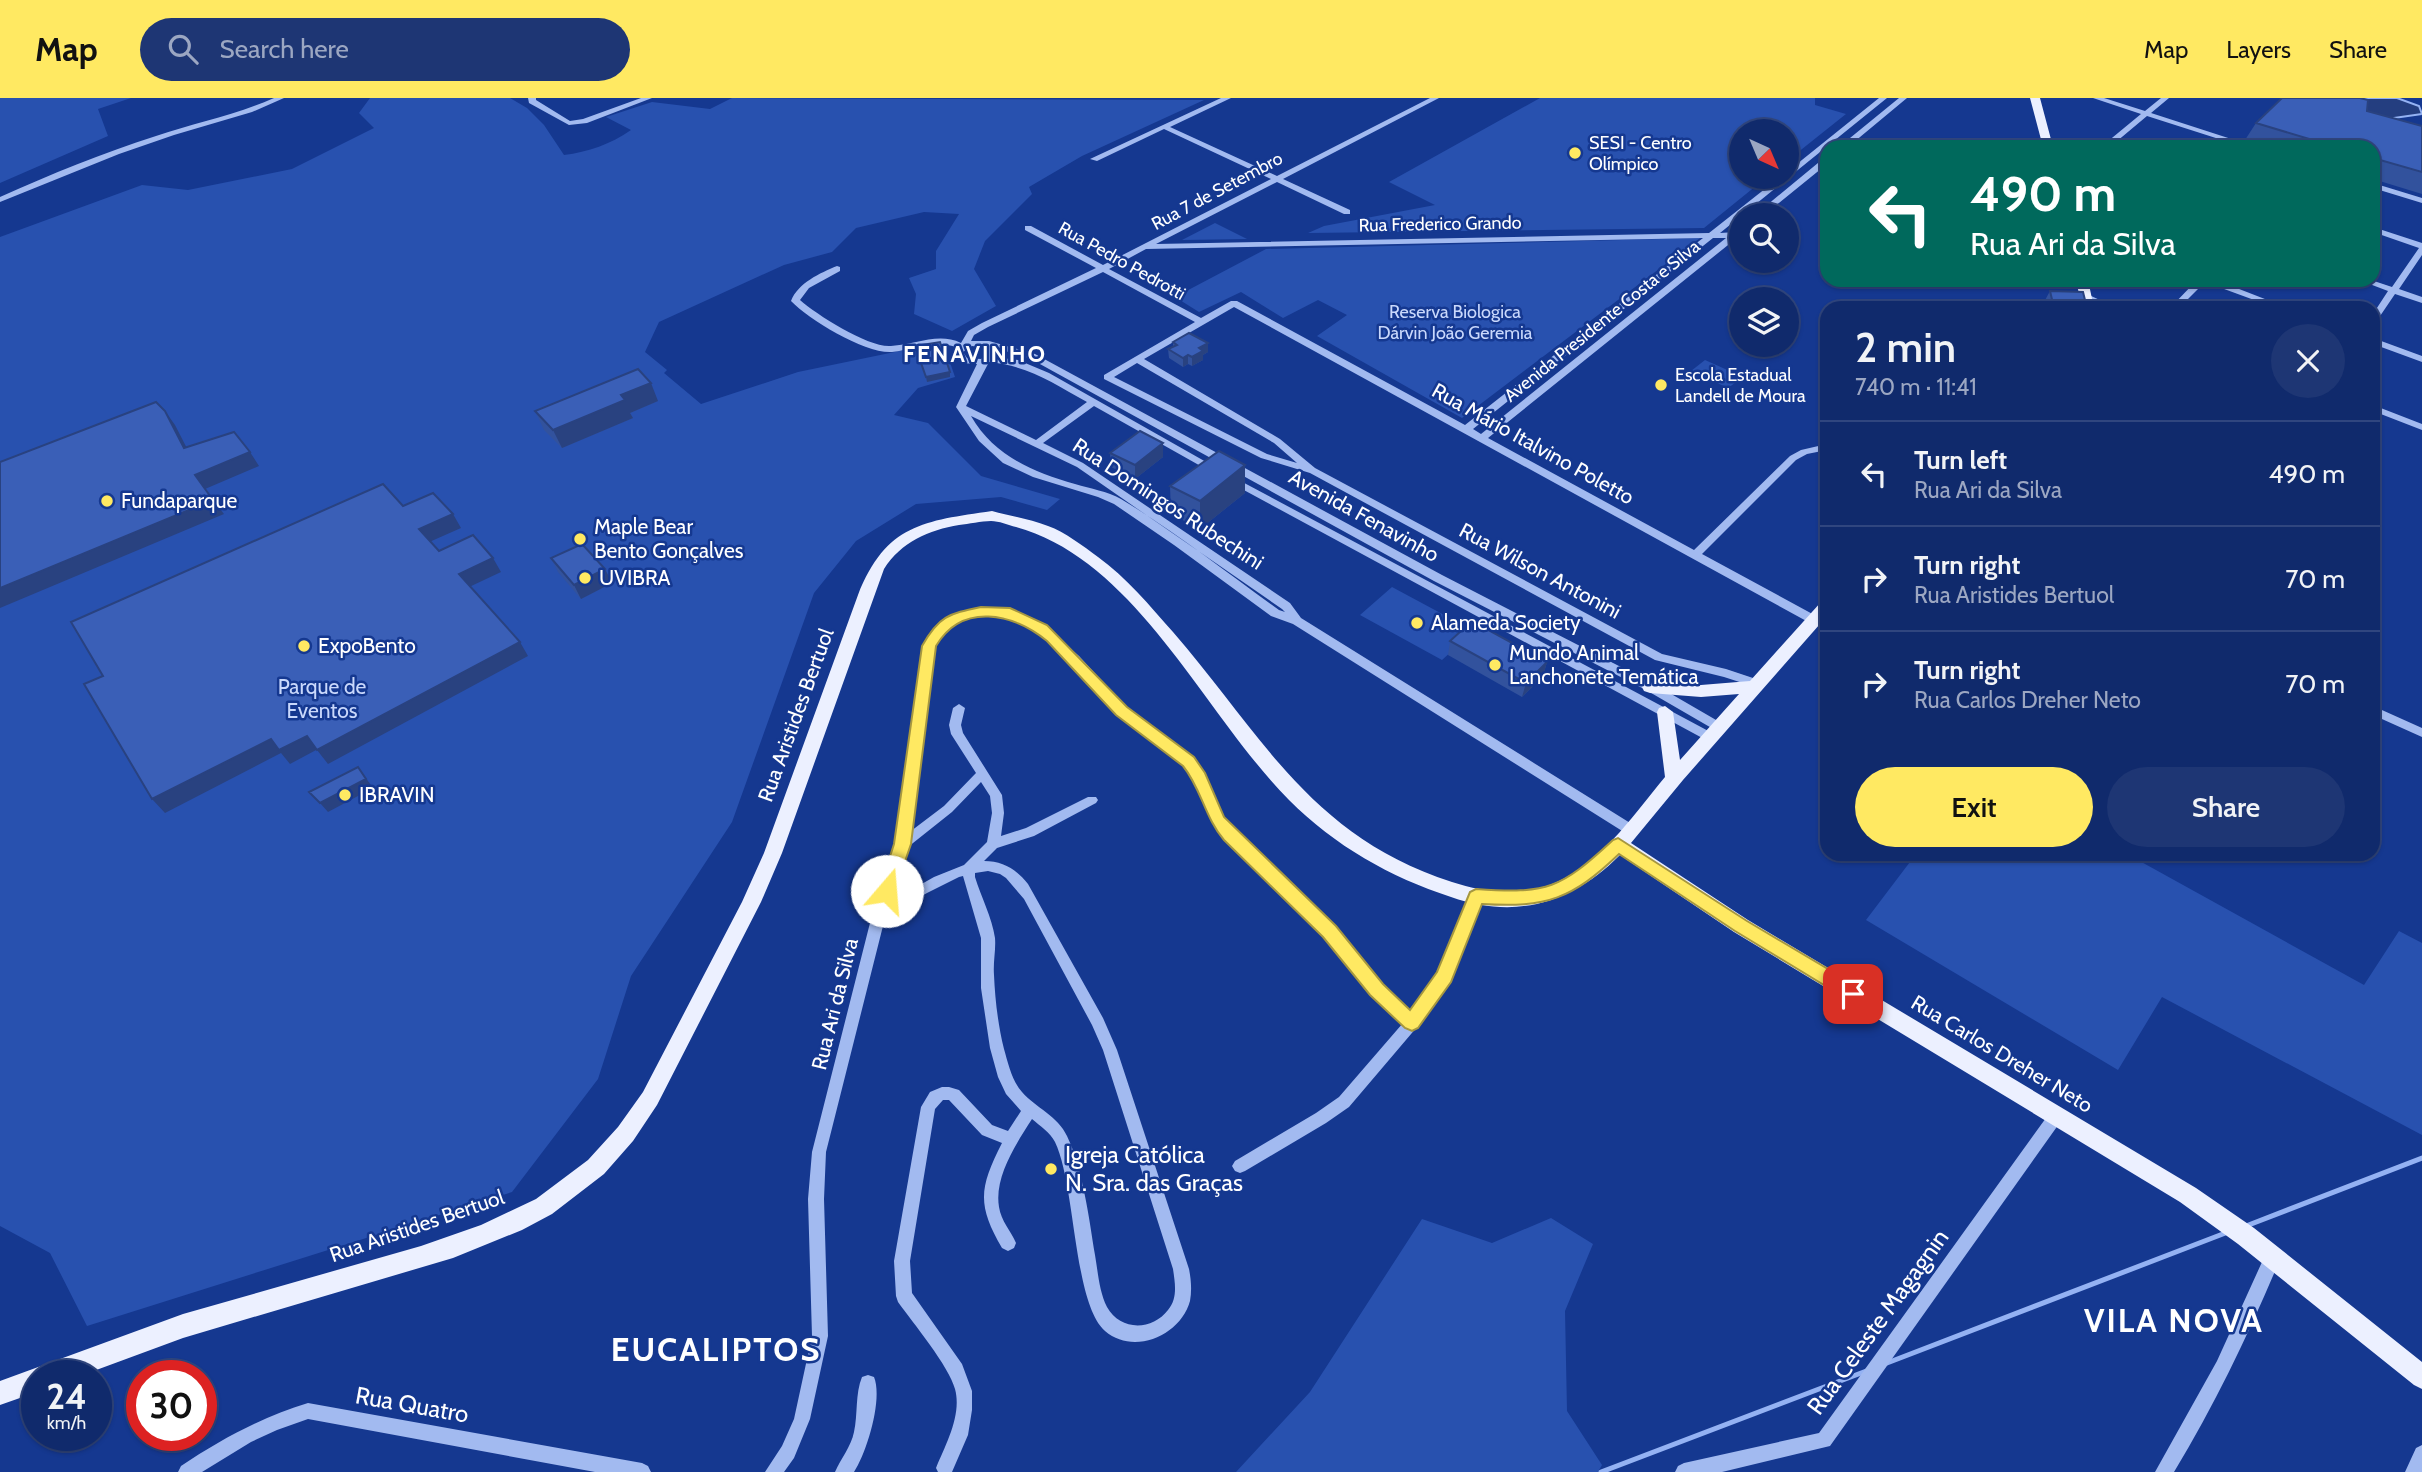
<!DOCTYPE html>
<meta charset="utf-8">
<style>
:root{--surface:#102a6c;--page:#1e3674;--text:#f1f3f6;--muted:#9ca7c2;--line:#30467f;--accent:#ffe962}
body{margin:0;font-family:Cabin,sans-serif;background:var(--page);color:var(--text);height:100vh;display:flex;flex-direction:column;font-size:26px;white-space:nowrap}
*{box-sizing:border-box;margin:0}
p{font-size:23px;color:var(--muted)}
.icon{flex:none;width:38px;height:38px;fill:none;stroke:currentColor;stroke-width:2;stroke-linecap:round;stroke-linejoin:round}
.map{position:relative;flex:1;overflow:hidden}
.details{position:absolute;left:1820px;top:203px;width:560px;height:560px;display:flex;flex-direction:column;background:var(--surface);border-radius:21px;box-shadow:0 2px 5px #0004,0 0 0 2px var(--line)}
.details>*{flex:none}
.banner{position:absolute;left:1820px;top:42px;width:560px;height:147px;border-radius:21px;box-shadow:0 2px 5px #0004,0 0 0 2px var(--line);background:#00695c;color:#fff;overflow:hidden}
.needle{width:46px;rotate:136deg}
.buttons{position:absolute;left:1729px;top:21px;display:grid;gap:14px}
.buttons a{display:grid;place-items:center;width:70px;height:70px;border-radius:50%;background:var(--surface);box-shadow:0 2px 5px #0004,0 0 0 2px var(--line);font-size:35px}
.speed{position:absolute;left:21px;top:1262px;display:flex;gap:14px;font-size:35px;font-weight:700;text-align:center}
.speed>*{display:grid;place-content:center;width:91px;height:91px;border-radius:50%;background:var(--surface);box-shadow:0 2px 5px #0004,0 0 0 2px var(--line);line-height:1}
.speed small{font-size:18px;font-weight:400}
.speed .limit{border:10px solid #d22;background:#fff;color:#111}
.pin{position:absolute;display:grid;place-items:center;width:60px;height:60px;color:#fff;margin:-30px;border-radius:14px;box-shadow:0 4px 10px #0006}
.me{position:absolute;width:77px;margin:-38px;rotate:18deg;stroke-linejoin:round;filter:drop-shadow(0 0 5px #0008)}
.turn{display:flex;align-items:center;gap:24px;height:147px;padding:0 35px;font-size:32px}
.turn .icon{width:91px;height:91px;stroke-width:2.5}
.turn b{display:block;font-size:49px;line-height:60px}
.round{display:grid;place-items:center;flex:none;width:74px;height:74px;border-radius:37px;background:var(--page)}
.summary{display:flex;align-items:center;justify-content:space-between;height:119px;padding:0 35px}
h1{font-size:42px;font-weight:600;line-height:52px}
.button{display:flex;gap:14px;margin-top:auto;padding:14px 35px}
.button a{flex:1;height:80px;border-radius:42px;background:var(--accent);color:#111;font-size:28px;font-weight:600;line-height:80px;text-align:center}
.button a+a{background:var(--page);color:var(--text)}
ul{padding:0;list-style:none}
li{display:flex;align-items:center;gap:21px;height:105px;padding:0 35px;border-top:2px solid var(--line)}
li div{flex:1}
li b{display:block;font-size:26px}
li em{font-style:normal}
header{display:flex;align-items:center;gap:42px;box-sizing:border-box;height:98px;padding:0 35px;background:var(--accent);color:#111}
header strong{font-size:33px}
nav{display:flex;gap:38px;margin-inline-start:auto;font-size:24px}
.search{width:490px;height:63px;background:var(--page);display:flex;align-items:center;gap:18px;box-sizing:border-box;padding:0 24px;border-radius:38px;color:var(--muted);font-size:26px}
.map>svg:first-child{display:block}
.green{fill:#2851af}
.water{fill:#243e80;stroke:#94b2f3;stroke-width:2}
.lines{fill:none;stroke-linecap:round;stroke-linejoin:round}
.stream{stroke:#94b2f3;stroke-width:5}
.minor{fill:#a2baf0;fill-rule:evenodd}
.major{fill:#ecf0ff;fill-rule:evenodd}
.wall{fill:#32529d}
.shaded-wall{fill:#294280}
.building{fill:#3a5fb7;stroke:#294280;stroke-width:2}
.route{fill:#ffe962;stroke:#a69740;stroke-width:2}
.poi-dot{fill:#ffe962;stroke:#153890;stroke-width:2.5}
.labels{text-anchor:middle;stroke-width:5;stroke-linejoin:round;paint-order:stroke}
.far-poi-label{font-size:18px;fill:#fff;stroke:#153890;text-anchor:start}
.far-street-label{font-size:18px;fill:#fff;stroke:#153890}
.far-park-label{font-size:18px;fill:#c9d8fc;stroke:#153890}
.street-label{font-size:21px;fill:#fff;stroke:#153890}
.poi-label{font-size:21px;fill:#fff;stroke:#153890;text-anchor:start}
.park-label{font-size:21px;fill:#c9d8fc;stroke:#153890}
.far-district-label{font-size:23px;font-weight:bold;letter-spacing:2px;fill:#fff;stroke:#153890}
.near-poi-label{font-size:24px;fill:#fff;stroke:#153890;text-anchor:start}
.near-street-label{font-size:24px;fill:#fff;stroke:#153890}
.near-district-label{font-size:33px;font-weight:bold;letter-spacing:2px;fill:#fff;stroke:#153890}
</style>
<header>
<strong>Map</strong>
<div class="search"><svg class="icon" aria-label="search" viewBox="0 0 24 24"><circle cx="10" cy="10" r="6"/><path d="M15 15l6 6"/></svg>Search here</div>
<nav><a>Map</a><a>Layers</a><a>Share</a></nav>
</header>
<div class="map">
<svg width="2422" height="1374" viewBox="0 0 2422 1374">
<rect width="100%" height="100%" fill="#153890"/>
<path class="green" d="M0 0H131L98 11 108 38 0 85Z
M370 0H510L527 10 544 27 564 57C588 54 611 46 631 32L606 19 652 4 710 11 732 0 1204 2 1082 58 1029 89 1032 96 985 143 974 171 996 208 952 233 914 216 916 196 909 180 936 171V153L959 116 924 114 856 130 832 154 784 167 659 224 645 254 667 272 664 275 701 306 798 274 943 244 955 279 918 290 894 317 928 325 981 378 1060 401 1047 412 1001 399 916 406 856 443 814 495 732 724 631 878 598 981 512 1094 87 1228 50 1155 0 1128V139L142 87 188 92 292 71 374 30 359 15Z
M1540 0H1815V7L1846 16 1787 63V33H1741V79H1767L1704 130 1308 135 1324 128 1435 107 1389 84Z
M1215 125 1247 141 1182 142Z
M1700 140 1462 320 1317 238 1347 217 1318 202 1283 220 1241 194 1199 214 1175 199 1266 151Z
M1705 262 1743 279 1728 290 1691 273Z
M1392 489 1474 533 1442 562 1360 517Z
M1916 756H2127L2364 887 2399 833 2422 845V1037L2162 899 2118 972 1866 822Z
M1551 1120 1593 1146 1565 1213 1567 1313 1602 1367 1598 1374H1236L1310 1294 1422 1121 1492 1145Z"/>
<path class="water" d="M2312 0H2397L2419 8 2422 16 2387 21Z"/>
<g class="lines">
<path class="stream" d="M2246 1128 2422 1060
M1887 1265 2228 1134
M1601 1374 1869 1272"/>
<path class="minor" d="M274 0H284L252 14 174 37 119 56 0 104V99C51 76 103 55 156 38 195 25 236 17 274 0Z
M528 0H536V2L570 23 583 21 641 0H652L587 25 569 27 529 5Z
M1221 0H1231L1170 29 1277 78 1430 0H1439L1283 81 1350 112V116H1344L1277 84 1156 146 1709 135 1780 79H1787V74L1879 0H1887L1720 135 1736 134 1740 136 1738 139 1488 340 1694 452 1790 358 1801 352 1827 346V352L1807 356 1796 362 1702 456 1818 519 1820 522 1818 525H1810L1234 209 1144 261 1280 341 1315 370 1662 556 1726 571 1759 582 1761 585 1755 589 1724 579 1655 562 1310 375 1261 360 1104 281V277L1195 224 1103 174 988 229 974 237 971 243H989L1035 256 1442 477 1654 586 1723 626 1725 629 1723 632H1715L1646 592 1434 483 1029 260 998 251 999 254 994 259 1018 262 1049 275 1222 373 1221 375H1213L1094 308 1043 345 1083 365 1290 505 1301 520 1635 728 1637 732 1635 736H1627L1293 526 1271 518 1174 447 1114 406 1098 399 1033 379 1003 365 979 343 956 309 977 266 961 265 953 254 957 250C936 240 914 252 892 254 866 256 809 222 791 203 798 185 820 175 837 168L840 169V173L809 190 800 202C817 217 869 250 891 248 915 247 938 234 961 245L968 233 982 225 1096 170 1025 132V128H1031L1103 167 1271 81 1164 31 1097 63 1090 61ZM1703 140 1465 327 1237 203H1231L1201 220 1109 171 1146 151ZM1713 140H1726L1481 336 1473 331ZM972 248 988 250 989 253 981 261 967 260 963 254ZM989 264C1029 268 1053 285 1087 304L1036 342 966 308ZM1137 265 1274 345 1297 365 1267 356 1114 279ZM971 318 1077 369 1282 511 1285 514 1279 512C1227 475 1176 434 1121 401 1107 393 1091 391 1075 386 1033 374 994 358 971 318Z
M1899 0H1907L1848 49H1839Z
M2093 0H2104L2145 13 2161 0H2169L2151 15 2256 49H2244L2147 18 2110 49H2101L2141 16Z
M1824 60H1827V66L1764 117H1755Z
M2373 85 2422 100V105L2373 90Z
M2373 129 2422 145V157L2399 191 2422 199V205L2395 196 2376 224 2373 225V216L2388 193 2359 182H2371L2392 189 2419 150 2373 134Z
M2197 182H2216L2288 210H2276L2205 184 2179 210H2170Z
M2083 197H2089L2117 210H2105L2083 201Z
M2373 240 2422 258V264L2373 246Z
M2373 307 2422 326V332L2373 313Z
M1233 379 1714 636 1716 639 1714 642H1706L1229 384 1228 382Z
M998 510 1024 516 1043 527 1079 558 1133 617 1193 661 1204 677 1222 719 1234 734 1334 829 1381 887 1411 915 1439 875 1472 795 1477 794 1482 795 1484 799 1449 882 1417 929 1349 1009 1326 1025 1245 1073 1240 1075 1235 1073 1232 1068 1235 1063 1316 1015 1339 999 1403 925 1371 895 1324 837 1226 742C1219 733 1212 725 1208 715 1201 700 1198 684 1188 671 1170 649 1141 638 1120 619 1078 580 1047 515 982 518 960 519 946 530 935 548L911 733 944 708 976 675 951 636 949 627 953 610 959 606 965 610 961 627 963 635 1002 697 1004 715 1001 738 1026 730 1088 699H1096L1098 702 1096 705 1034 738 997 750 984 763C1003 763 1016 771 1028 786L1103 920 1117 952 1189 1171C1191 1181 1192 1192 1190 1203 1181 1237 1134 1258 1105 1233 1073 1204 1076 1088 1055 1044 1050 1034 1040 1028 1032 1021 1016 1046 994 1079 999 1109 1001 1123 1011 1133 1016 1145L1014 1150 1008 1153 1002 1150C977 1107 979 1090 1002 1045L982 1037 949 1002H943L935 1011 910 1163 912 1195 962 1266 972 1293V1312L968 1337 952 1374H938L936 1370C946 1346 962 1317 955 1291 949 1268 913 1225 898 1204L896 1198 894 1163 921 1009 930 994 942 989H949L959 992 992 1027 1008 1033 1021 1013 1006 996 998 979 990 950 981 890V840L963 778 959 779 927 795 885 820 826 1054 824 1101 828 1238 810 1321 794 1360 784 1374H765L782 1348 794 1321 812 1238 808 1101 812 1054 872 817 897 746 923 548C943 515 962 512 998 510ZM981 684 990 698 992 715 987 744 964 767 934 779 890 804 908 749 952 714ZM988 773 1000 776 1006 780 1024 801 1092 927 1103 952 1173 1171C1175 1185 1178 1200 1168 1212 1152 1233 1120 1233 1107 1209 1099 1193 1098 1174 1095 1157 1089 1120 1083 1072 1067 1038 1058 1018 1036 1010 1022 994 1012 983 1008 965 1004 951 998 927 995 901 994 877 993 864 996 852 995 840 992 819 981 799 975 779V775Z
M2373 608 2422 630V639L2373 617Z
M2056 1011 2061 1013 2063 1018 2061 1023 1830 1348 1722 1374H1675L1678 1368 1684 1365 1819 1335 2051 1013Z
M2273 1151 2279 1153 2281 1159C2250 1233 2216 1305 2174 1374H2155L2217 1263 2267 1153Z
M868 1277 874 1279C883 1301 867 1354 854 1374H835C841 1360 851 1349 854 1334 858 1316 855 1296 862 1279Z
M308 1305 642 1365 648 1368 651 1374H595L308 1321 277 1332 251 1344 202 1374H178L181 1368C221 1341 262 1319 308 1305Z
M2422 1347V1374H2405L2416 1350Z"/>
<path class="major" d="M2030 0H2040L2053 49H2043Z
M2076 182H2088L2094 210H2082Z
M992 413C1010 418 1030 421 1048 428 1065 434 1083 448 1098 459 1126 479 1150 508 1173 534 1263 638 1310 738 1452 784 1488 796 1531 799 1565 780 1607 757 1635 715 1665 679L1657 614 1659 610 1665 608 1673 614 1680 662 1739 596 1701 599 1650 595 1644 593 1642 589 1644 585 1701 587 1750 583 1821 504 1827 503V518L1683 682 1631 745 1748 822 2196 1090 2254 1130 2422 1264V1291L2414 1287 2238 1146 2180 1104 1734 834 1620 757C1572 805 1517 822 1451 799 1390 779 1335 748 1289 702 1206 619 1137 462 1016 429 1008 427 999 423 991 423 981 423 969 426 959 427 929 432 901 444 884 471L782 755 761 804 657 1007 633 1043 604 1076 552 1116 522 1132 453 1160 183 1240 80 1278H37V1294L0 1307V1283L183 1216 421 1148 481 1127 536 1101 588 1062 618 1029 643 994 742 804 764 755 858 497C886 426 924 423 992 413Z"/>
</g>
<path class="wall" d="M2256 25 2422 28V96L2373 81V49H2267L2245 42Z
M2050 193 2087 210H2044L2043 206Z
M2112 203 2131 210H2108Z
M1173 244 1208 245V254L1203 257V262L1192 268 1188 266 1183 269 1169 260 1168 251 1173 249Z
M658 303 630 315 633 320 562 350 544 332 535 313Z
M1163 345V359L1135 381 1111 369 1110 355Z
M1170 388 1245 395 1200 431 1171 416Z
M551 460 605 471 612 485 581 501 558 474Z
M1450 543 1547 564 1543 578 1522 599 1448 557Z"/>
<path class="shaded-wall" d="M1208 245V254L1203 257V262L1192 268V259L1199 250Z
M1188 257V266L1183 269V260Z
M950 274V279L927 284 926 279Z
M651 285 658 303 630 315 633 320 562 350 553 332 621 297Z
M165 313 175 327 194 364 184 350Z
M1163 345V359L1135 381V367Z
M250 354 259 368 205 391 195 377Z
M1245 367V395L1200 431V403Z
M213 402 224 416 0 510V490Z
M453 416 461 430 427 445 419 431Z
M493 460 501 474 467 490 459 476Z
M605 471 612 485 581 501 574 487Z
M520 544 528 558 328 666 317 652Z
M1547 564 1543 578 1522 599 1526 585Z
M307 638 318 651 290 666 281 655 165 715 152 701 271 641Z
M358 669 373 690 328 714 320 705Z"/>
<path class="building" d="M2282 0H2360L2368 2 2367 13 2422 28V74L2373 60V49H2336L2256 25Z
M2050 193 2083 194 2087 210H2054Z
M2111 203H2112L2131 210H2114Z
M1189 235 1208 245 1199 250 1203 253 1192 259 1188 257 1183 260 1168 251 1177 247 1173 244Z
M940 244 950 274 926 279 915 248Z
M638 271 651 285 621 297 625 302 553 332 535 313Z
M156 304 165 313 184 350 234 334 250 354 195 377 213 402 0 490V364Z
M1140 333 1163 345 1135 367 1110 355Z
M1219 353 1245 367 1200 403 1170 388Z
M383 386 403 408 433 395 453 416 419 431 439 453 473 437 493 460 459 476 520 544 317 652 307 638 279 652 271 641 152 701 84 586 103 578 71 524Z
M582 446 605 471 574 487 551 460Z
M1472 523 1547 564 1526 585 1450 543Z
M358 669 366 681 320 705 309 694Z"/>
<path class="route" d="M981 509 1010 510 1047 527 1127 609 1194 659 1205 675 1224 719 1336 828 1383 886 1410 912 1437 874 1470 794 1476 791C1548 796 1560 791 1613 742L1618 740 1747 823 1860 890 1862 896 1860 901 1853 903 1847 901 1735 833 1619 756C1572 801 1547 810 1482 806L1451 884 1418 930 1412 933 1405 930 1370 897 1323 839 1224 742C1205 720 1201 690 1183 668L1116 617 1047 543C1013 515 962 504 936 548L911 746 893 798H881L879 793 894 746 922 548C939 518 948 516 981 509Z"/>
<g class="poi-dot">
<circle cx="1575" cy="55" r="7"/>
<circle cx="1661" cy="287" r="7"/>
<circle cx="107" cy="403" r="7"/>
<circle cx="580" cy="441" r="7"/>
<circle cx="585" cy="480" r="7"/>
<circle cx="1417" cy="525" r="7"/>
<circle cx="304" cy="548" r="7"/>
<circle cx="1495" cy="567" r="7"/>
<circle cx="345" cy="697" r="7"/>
<circle cx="1051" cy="1071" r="7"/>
</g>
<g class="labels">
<g class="far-poi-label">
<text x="1589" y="51">SESI - Centro<tspan x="1589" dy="21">Olímpico</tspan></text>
<text x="1675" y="283">Escola Estadual<tspan x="1675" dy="21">Landell de Moura</tspan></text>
</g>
<g class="far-street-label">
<text transform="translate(1217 93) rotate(-28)" y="6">Rua 7 de Setembro</text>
<text transform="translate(1440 126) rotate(-1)" y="6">Rua Frederico Grando</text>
<text transform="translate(1122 163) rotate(29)" y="6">Rua Pedro Pedrotti</text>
<text transform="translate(1602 223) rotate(-39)" y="6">Avenida Presidente Costa e Silva</text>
</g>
<g class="far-park-label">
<text x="1455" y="220">Reserva Biologica<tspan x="1455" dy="21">Dárvin João Geremia</tspan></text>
</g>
<g class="street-label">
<text transform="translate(1533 346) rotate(29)" y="7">Rua Mário Italvino Poletto</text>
<text transform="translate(1168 406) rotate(33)" y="7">Rua Domingos Rubechini</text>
<text transform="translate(1364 418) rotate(29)" y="7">Avenida Fenavinho</text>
<text transform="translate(1540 473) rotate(28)" y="7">Rua Wilson Antonini</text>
<text transform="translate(796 617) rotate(-70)" y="7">Rua Aristides Bertuol</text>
<text transform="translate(835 906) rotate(-76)" y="7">Rua Ari da Silva</text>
<text transform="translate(2002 956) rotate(31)" y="7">Rua Carlos Dreher Neto</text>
<text transform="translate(417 1128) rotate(-19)" y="7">Rua Aristides Bertuol</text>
</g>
<g class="poi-label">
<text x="121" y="410">Fundaparque</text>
<text x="594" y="436">Maple Bear<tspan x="594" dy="24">Bento Gonçalves</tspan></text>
<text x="599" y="487">UVIBRA</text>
<text x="1431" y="532">Alameda Society</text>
<text x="318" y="555">ExpoBento</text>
<text x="1509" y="562">Mundo Animal<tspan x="1509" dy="24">Lanchonete Temática</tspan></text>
<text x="359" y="704">IBRAVIN</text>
</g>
<g class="park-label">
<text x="322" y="596">Parque de<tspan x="322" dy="24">Eventos</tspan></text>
</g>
<g class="far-district-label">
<text x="975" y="264">FENAVINHO</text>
</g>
<g class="near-poi-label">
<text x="1065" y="1065">Igreja Católica<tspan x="1065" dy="28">N. Sra. das Graças</tspan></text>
</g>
<g class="near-street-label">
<text transform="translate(1878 1224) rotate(-54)" y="8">Rua Celeste Magagnin</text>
<text transform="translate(412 1307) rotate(10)" y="8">Rua Quatro</text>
</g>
<g class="near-district-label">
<text x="2174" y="1234">VILA NOVA</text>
<text x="716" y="1263">EUCALIPTOS</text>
</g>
</g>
</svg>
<div class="buttons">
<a><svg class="needle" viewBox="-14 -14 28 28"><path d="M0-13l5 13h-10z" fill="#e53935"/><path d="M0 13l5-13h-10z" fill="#9ca7c2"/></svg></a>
<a><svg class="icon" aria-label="search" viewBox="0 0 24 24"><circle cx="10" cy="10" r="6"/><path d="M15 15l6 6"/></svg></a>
<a><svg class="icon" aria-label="layers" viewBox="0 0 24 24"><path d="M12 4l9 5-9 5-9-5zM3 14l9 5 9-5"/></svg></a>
</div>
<div class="speed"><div>24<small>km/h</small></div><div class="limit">30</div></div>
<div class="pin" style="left:1853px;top:896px;background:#d93025"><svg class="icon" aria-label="arrive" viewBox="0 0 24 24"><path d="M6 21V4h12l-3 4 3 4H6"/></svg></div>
<svg class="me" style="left:887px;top:793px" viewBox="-20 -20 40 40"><circle r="19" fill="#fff"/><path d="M0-13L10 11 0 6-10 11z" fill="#ffe962"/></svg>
<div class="banner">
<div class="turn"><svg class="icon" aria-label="left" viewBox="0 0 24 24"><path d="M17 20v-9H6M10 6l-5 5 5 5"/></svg><div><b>490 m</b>Rua Ari da Silva</div></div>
</div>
<section class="details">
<div class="summary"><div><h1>2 min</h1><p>740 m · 11:41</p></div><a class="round"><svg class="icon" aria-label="close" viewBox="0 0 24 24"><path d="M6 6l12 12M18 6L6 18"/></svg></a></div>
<ul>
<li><svg class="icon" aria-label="left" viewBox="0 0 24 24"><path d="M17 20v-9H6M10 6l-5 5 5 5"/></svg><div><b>Turn left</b><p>Rua Ari da Silva</p></div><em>490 m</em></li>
<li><svg class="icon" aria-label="right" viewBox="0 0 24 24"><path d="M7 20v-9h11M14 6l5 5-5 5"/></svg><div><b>Turn right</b><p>Rua Aristides Bertuol</p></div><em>70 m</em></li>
<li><svg class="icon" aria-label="right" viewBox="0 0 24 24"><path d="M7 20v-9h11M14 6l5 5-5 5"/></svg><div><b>Turn right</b><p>Rua Carlos Dreher Neto</p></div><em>70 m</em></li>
</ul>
<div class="button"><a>Exit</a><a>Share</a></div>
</section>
</div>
